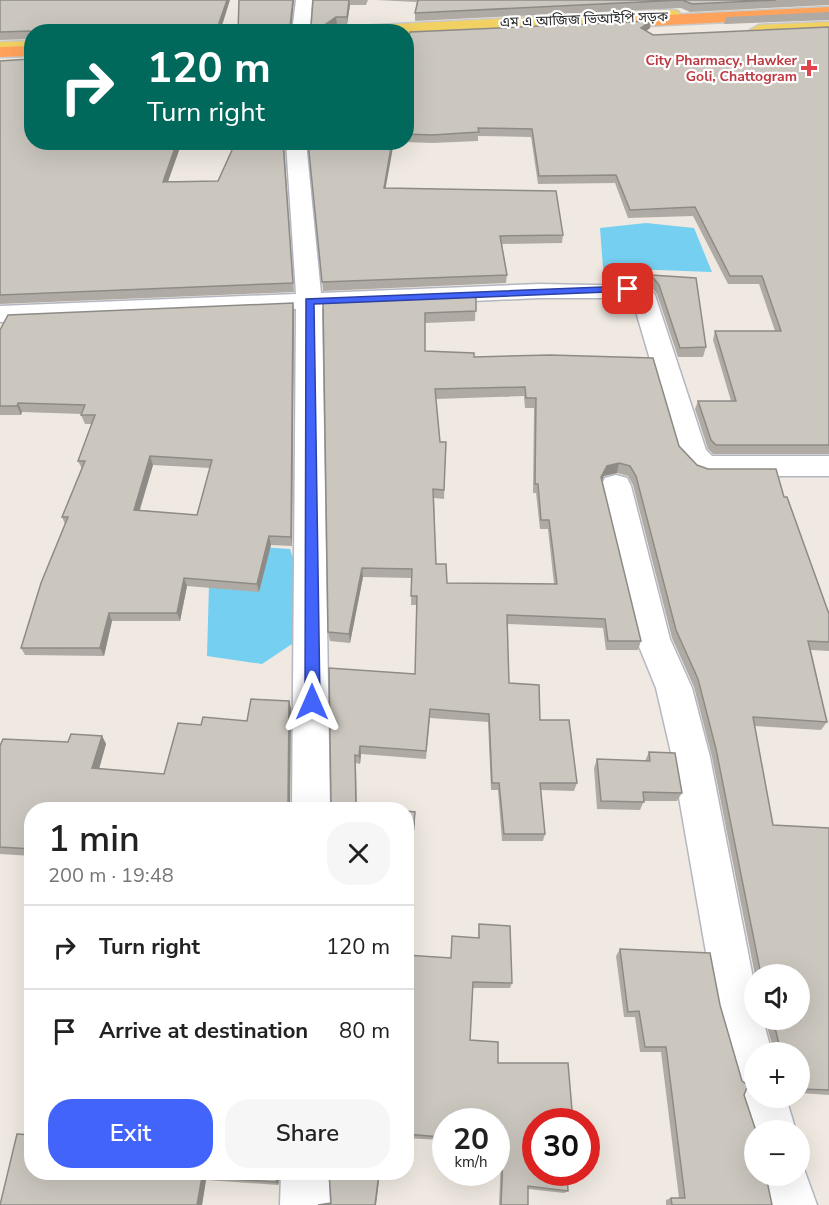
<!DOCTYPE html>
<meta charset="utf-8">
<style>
:root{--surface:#fff;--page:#f6f6f6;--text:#222;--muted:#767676;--line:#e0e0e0;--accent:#4264fb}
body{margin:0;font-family:"Nunito Sans","Noto Sans Bengali",sans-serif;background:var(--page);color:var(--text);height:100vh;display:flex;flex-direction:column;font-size:22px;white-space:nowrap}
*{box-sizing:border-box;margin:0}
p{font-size:20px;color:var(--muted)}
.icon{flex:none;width:33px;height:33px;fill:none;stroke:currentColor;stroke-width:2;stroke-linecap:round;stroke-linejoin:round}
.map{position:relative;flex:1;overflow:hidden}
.details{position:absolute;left:24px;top:802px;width:390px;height:378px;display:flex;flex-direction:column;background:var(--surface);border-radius:24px;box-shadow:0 6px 24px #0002}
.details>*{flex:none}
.hud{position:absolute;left:24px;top:24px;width:390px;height:126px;border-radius:24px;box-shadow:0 6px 24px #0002;background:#00695c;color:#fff;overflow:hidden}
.controls{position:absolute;left:744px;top:964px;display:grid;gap:12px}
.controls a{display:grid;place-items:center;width:66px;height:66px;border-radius:50%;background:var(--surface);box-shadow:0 6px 24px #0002;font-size:30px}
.speed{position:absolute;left:432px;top:1108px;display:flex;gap:12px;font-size:30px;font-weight:700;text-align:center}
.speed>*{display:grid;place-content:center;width:78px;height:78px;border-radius:50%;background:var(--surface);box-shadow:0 6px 24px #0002;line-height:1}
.speed small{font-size:15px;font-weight:400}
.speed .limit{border:9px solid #d22;background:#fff;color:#111}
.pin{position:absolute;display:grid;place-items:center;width:51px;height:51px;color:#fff;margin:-26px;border-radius:12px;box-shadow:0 3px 9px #0006}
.me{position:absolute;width:66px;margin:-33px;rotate:0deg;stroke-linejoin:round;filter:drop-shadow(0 0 4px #0008)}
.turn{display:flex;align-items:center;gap:21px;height:126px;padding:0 24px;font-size:27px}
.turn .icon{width:78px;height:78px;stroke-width:2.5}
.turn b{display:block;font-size:42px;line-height:51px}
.round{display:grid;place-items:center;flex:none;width:63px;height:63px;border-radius:24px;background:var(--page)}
.head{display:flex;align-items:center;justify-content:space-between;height:102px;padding:0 24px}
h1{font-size:36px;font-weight:600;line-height:45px}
.cta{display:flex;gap:12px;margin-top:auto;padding:12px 24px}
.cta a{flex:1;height:69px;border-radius:24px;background:var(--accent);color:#fff;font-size:24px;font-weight:600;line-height:69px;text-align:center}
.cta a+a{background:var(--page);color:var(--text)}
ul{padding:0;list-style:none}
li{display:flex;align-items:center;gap:18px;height:84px;padding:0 24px;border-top:2px solid var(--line)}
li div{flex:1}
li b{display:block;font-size:22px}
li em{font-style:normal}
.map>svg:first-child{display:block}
.water{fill:#75cff0}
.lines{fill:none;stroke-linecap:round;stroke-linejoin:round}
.minor-casing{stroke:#b4b7c1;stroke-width:3}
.major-casing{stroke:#c9c9c9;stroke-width:3}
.highway-casing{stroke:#c9c9c9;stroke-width:3}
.minor{fill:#fff;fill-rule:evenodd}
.major{fill:#f2d163;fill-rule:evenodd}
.highway{fill:#ffa35c;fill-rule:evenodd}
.wall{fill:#afaba4;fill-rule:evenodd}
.shaded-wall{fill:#8e8b86}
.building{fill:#cbc7bf;stroke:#8e8b86;stroke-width:1.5;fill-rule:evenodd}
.route{fill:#4264fb;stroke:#2b41a3;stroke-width:1.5}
.health-dot{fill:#e0444e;stroke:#fff;stroke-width:2}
.labels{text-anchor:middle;stroke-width:4.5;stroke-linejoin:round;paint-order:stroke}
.far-street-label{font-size:14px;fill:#2e2e2e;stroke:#fff}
.far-health-label{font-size:14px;font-weight:bold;fill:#be3a42;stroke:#fff;text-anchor:end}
</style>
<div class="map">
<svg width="829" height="1205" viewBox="0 0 829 1205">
<rect width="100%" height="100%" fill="#efe9e1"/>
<path class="water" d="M646 223 694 228 712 272 603 268 600 228Z
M247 546 290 549 300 579 301 638 262 664 207 656 209 584Z"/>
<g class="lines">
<defs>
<path id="minor" d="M296 0H312L310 32H292Z
M286 142H306L321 293 539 284 647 286 655 295 706 450 712 456H829V476H705L695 473 678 455 632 298H539L322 308 330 810H292L296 309 0 322V306L296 294Z
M616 475 627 478 631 486 670 639 692 688 710 757 754 983V1020H763L772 1053H754V1098H786L796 1131H754V1146L740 1098 744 1088 738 1085 716 1010 672 757 656 688 636 639 601 486 605 478Z
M800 1158 817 1205H767L760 1176H800Z
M281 1173H329L330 1205H280Z"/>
<path id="major" d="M672 10 678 11 681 15 678 19 406 34V32H329L338 27Z
M829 22V32L759 35 750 30 759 25Z
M32 41V51L0 52V42Z"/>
<path id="highway" d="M829 7V17L606 28 597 23 606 18Z
M32 46V56L0 57V47Z"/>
</defs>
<use href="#minor" class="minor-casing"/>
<use href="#major" class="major-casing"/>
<use href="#highway" class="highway-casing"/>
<use href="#minor" class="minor"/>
<use href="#major" class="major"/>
<use href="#highway" class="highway"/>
</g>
<path class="wall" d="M0 0H230L32 142H182L168 181H218L284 142 294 292 0 304V61L30 59 31 39 0 40Z
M239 0H294L291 26H311L313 0H368L366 5H350L347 24 337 25 334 27H345L346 32H238Z
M376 0H829V5L690 12 681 8 415 21V13L417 2Z
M829 12V20L724 24 726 17Z
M651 21 650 28 646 31 653 35 829 27V454H713L708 449 695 409 698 401H731L713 340 715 331H775L759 284H728L693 216 628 218 615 183 538 184 531 137 478 136V141L432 143 406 142V45Z
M308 142 386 188 563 235 562 243 502 244 507 275 506 283 323 291Z
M651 275 696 278 706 347 703 357H678L657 294 649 284Z
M476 294 475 321 425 323V351L474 357 679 446 697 465 784 497 829 614V651L811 650 827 722 821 730 754 726 773 825 829 828V1095L800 1093V1053H759L762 1051H774L765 1020H800V975H755L712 757 694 687 672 638 633 485 628 476 617 473 604 476 602 481 641 641 638 650H606L603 628 507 624 509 683 540 720 577 783 574 791 541 790 545 834 543 841H502L498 790H491L488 722 430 718 426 759 361 754 360 764 356 763 357 808 32 810V856L0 854V746L68 742 102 736 106 744 99 769 164 774 201 725 247 721 289 701 291 709 290 805H329L331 803 329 668 415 674 417 605H411L412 578 363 577 350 643 330 641 328 632 323 301ZM524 396 525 408H534L533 493H536L540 529H548L554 584 447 583 436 564 434 498 444 499 446 442H440L436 399Z
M293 303 294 311 292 546 271 545 259 592 187 586 180 621H112L104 656 25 655 21 648 65 524 62 517 82 469 78 461 92 424H85L81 415 82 414 22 412 21 415H0V330ZM153 465 210 468 197 515 140 510Z
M649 752 682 793 677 801H644L640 810 597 809 594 768 597 759 645 761Z
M406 811 415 819 410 882 406 881Z
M479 924 512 983 510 988H472L470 1040 498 1063 536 1122 568 1191 564 1193 528 1189V1205H499L501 1158 496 1157V1122H446V1153L439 1152 440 1140 406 1138V955L451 958 478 938Z
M620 949 720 1005 744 1095 772 1205H666V1200L671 1198H679L661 1052H640L635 1017H624L616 956Z
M32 1173H281L278 1185 206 1180 202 1205H0Z"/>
<path class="shaded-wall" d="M227 0H230L220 32H216Z
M293 0H294L291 32 290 26Z
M349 0 350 5 347 24V17Z
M336 17 337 25 327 32 326 24Z
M651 21 650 28 640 36 641 28Z
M177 142H182L165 190 163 182Z
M392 142H394L384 197V188Z
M293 303 294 311 292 546 291 537Z
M18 403 22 412 21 415 17 406Z
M150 456 153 465 137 518 134 510Z
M619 463 617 473 604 476 599 486 601 477 607 466Z
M269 536 271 545 259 592 257 584Z
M362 568 363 577 350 643 349 634Z
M184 578 187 586 180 621 177 613Z
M109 613 112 621 104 656 100 648Z
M289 701 291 709 290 810 288 803Z
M102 736 106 744 97 776 92 768Z
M360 746 361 754 360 764 359 756Z
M415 812V819L410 882 409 875Z
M277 1173H281L278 1185 276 1182Z
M379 1173H380L376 1205H375Z
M202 1177 206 1180 202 1205H197Z"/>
<path class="building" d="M0 0H227L216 32H32V33L30 31 0 32Z
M239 0H293L290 26H311L313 0H349L347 17H336L326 24 328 27H345V32H238Z
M418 0H776L692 4 682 0 415 13Z
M651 21 641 28 653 35 829 27V445H716L711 440 698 401H736L715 331H781L762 276H730L695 207 630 210 616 175 539 176 532 129 478 128 479 132 432 135 406 134V45L410 32Z
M32 38V142H177L163 182 218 181 232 150V142H283L293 283 0 295V61L30 59Z
M308 142H392L384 188 556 191 563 235 500 236 507 275 322 282Z
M651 275 696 278 706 347 680 348 659 285Z
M476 294V311L425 313V351L474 353V357L550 355 653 358 679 446 697 465 708 469H776L784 497H787L829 614V642L808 641 827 722 753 717 773 825 829 828V1090L800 1089V1053H762V1051H778L780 1048 773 1020H800V975H761L716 749 698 679 676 630 636 476 630 466 619 463 607 466 601 477 641 641H608L605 619 507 615 509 683 539 685 540 720H569L577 783H540L545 834H504L499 783H492L489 714 430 709 426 751 360 746 359 756 355 755 356 808 388 810H32V849L0 847V746L3 739 68 742 71 734 102 736 92 768 164 774 178 723 201 725 203 717 247 721 251 699 289 701 288 803 290 805H329L331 803 329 668 415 674 417 596H411L412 569 362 568 349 634 328 632 323 301ZM525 387 526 398H536L535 484H538L541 520H549L557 584 447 583 446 564H436L433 489 444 490 446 442H440L435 389Z
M293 303 291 537 269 536 257 584 184 578 177 613H109L100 648H21L41 583 68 517H62L85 461H78L95 415H81L85 405 18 403 17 406H0V330L8 315ZM150 456 212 460 197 515 134 510Z
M649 752 675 753 682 793 643 792 644 802 601 801 597 759 650 761Z
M406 811 415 812 409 875H406Z
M479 924 510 926 512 983 473 982 470 1040 498 1042V1063H568L573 1122H536V1173H567L568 1191 528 1186V1205H501L503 1155 496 1154V1122H446V1150L440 1149V1137L406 1134V955L451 958 452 936 479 938Z
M620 949 710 953 720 1005 742 1081 748 1085 744 1095 756 1131H754V1176H766L772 1205H672L671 1198H685L666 1047H645L639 1011 628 1012Z
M17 1134 32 1135V1173H277L276 1182 202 1177 197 1205H0Z
M329 1173H379L375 1205H318L331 1203Z"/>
<path class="route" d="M628 286 632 287V291L314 304 320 702 318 707H307L305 702 306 299Z"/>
<path class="health-dot" d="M806 59h6v6h6v6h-6v6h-6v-6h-6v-6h6z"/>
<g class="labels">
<g class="far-street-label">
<text transform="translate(584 19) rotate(-2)" y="5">এম এ আজিজ ভিআইপি সড়ক</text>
</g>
<g class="far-health-label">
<text x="797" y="65">City Pharmacy, Hawker<tspan x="797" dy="16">Goli, Chattogram</tspan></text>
</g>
</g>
</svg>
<div class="controls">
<a><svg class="icon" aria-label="sound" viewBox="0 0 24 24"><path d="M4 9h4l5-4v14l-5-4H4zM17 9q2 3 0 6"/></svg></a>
<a>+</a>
<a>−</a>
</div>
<div class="speed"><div>20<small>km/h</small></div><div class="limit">30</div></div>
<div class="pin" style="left:628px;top:289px;background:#d93025"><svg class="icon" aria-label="arrive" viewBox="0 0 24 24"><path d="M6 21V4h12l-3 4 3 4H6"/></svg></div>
<svg class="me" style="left:312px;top:702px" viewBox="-20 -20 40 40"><path d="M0-17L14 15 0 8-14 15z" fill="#4264fb" stroke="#fff" stroke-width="4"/></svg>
<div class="hud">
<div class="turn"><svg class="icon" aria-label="right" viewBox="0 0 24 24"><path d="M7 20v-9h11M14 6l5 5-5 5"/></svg><div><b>120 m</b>Turn right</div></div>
</div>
<section class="details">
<div class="head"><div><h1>1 min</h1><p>200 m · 19:48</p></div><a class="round"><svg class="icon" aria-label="close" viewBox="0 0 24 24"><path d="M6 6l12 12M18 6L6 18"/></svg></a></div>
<ul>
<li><svg class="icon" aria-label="right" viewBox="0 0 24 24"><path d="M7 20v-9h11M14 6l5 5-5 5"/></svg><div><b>Turn right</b></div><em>120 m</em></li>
<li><svg class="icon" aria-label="arrive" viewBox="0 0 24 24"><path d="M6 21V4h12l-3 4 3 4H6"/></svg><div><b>Arrive at destination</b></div><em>80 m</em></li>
</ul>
<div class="cta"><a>Exit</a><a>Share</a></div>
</section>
</div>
